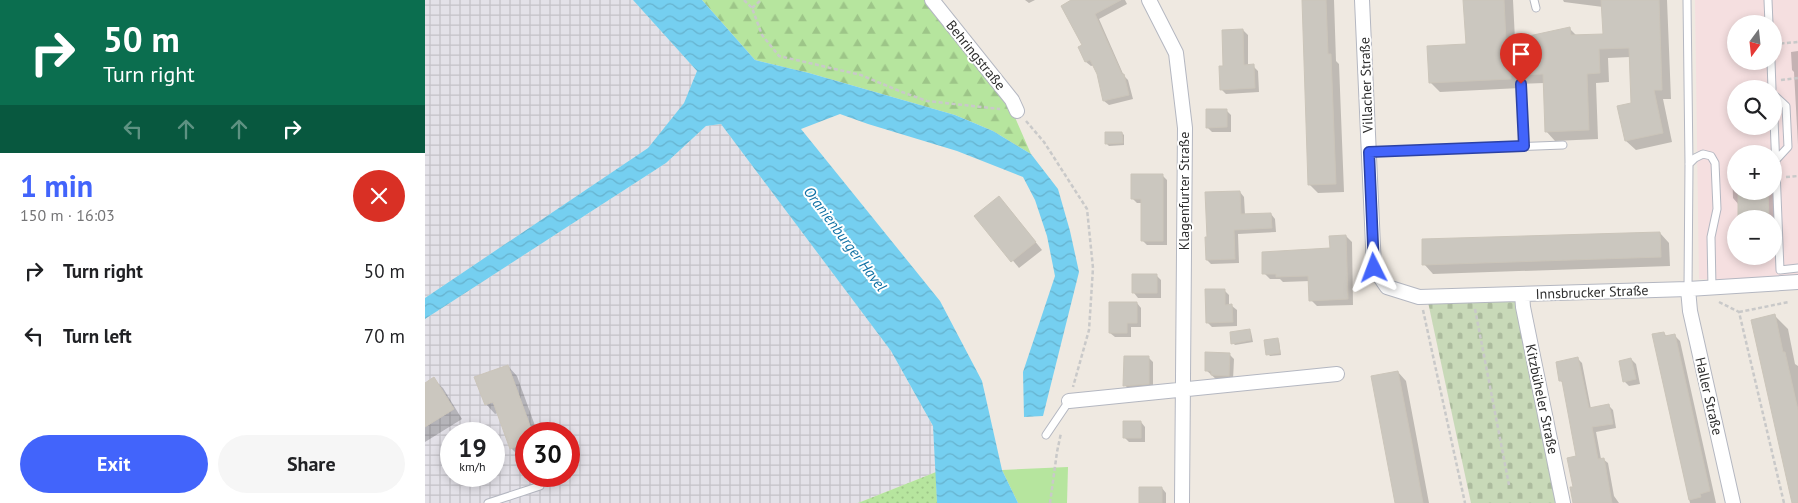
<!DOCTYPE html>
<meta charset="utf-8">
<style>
:root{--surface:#fff;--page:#f6f6f6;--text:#202124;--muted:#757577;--accent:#4264fb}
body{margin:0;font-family:"PT Sans",sans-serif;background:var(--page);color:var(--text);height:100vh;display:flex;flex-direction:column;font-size:19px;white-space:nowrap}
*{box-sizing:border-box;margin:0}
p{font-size:16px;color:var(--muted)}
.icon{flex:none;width:28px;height:28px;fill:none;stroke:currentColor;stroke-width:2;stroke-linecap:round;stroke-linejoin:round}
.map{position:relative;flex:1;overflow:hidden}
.side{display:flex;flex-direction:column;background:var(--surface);width:425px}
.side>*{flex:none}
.top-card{background:#0b6e4f;color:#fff;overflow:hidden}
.needle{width:32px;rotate:195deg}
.controls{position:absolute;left:1302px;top:15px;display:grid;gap:10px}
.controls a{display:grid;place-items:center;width:55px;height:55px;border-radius:50%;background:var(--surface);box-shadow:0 2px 8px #0003;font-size:25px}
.speed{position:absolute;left:15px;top:422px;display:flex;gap:10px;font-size:25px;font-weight:700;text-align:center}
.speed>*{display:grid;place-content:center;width:65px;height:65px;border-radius:50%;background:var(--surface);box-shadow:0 2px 8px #0003;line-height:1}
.speed small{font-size:12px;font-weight:400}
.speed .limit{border:8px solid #d22;background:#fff;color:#111}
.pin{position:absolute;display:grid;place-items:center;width:42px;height:42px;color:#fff;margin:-51px -21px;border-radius:50% 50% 50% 0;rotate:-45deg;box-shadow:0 0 5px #0007}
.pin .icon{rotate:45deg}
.me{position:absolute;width:55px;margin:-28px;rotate:357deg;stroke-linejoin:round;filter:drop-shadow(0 0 4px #0008)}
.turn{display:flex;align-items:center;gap:18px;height:105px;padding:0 20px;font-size:22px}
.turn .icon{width:65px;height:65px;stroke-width:2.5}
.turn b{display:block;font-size:35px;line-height:42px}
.lanes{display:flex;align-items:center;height:48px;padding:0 20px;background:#0003;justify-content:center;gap:25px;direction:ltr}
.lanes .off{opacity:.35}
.round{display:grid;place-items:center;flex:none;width:52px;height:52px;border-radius:26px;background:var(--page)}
.summary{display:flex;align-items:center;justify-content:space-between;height:85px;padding:0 20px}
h1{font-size:30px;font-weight:700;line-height:38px;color:var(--accent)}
.cta{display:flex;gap:10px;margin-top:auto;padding:10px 20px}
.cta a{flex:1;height:58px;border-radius:30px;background:var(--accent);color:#fff;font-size:20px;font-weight:700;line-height:58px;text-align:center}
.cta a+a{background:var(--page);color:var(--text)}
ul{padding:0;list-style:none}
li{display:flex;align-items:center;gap:15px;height:65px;padding:0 20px}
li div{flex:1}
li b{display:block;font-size:19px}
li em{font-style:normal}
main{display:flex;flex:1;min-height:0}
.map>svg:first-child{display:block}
.industrial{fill:url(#industrial-grid);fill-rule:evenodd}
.medical{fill:#f5dfe0;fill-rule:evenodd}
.grass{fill:url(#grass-dots)}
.forest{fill:url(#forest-firs)}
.cemetery{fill:url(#cemetery-stones)}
.park{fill:#b6e59e}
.water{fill:url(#water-waves)}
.shadow{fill:#0003}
.building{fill:#cbc7bf;stroke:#cbc5ba}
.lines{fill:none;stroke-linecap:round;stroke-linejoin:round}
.lane-casing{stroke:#b4b7c1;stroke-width:9}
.street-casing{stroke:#b4b7c1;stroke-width:16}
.path{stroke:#c9c9c9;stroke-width:2.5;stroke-dasharray:4 2.5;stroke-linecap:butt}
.lane{stroke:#fff;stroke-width:7}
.street{stroke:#fff;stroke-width:14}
.route-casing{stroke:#2b41a3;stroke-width:12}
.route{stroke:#4264fb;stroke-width:9}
.labels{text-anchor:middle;stroke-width:4;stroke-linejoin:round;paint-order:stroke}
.street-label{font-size:14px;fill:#2e2e2e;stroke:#fff}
.water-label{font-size:15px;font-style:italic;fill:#0d6fa3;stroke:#fff}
</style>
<main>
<section class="side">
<div class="top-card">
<div class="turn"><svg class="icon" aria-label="right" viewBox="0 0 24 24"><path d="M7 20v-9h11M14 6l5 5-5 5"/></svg><div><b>50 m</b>Turn right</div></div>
<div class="lanes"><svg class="icon off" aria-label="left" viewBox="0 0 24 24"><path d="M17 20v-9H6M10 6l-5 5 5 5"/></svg><svg class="icon off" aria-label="ahead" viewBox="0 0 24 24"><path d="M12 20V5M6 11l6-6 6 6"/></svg><svg class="icon off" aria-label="ahead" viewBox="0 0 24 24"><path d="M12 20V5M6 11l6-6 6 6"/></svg><svg class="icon" aria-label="right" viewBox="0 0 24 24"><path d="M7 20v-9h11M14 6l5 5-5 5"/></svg></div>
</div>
<div class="summary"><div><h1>1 min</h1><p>150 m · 16:03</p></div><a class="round" style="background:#d93025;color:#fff"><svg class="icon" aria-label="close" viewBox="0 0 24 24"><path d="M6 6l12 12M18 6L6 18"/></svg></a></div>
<ul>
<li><svg class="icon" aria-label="right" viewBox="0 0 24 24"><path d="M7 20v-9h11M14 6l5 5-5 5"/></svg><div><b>Turn right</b></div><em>50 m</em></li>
<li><svg class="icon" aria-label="left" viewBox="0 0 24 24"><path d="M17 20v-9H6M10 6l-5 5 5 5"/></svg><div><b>Turn left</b></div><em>70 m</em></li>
</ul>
<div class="cta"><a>Exit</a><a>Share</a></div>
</section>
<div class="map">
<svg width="1373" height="503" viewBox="0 0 1373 503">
<defs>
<pattern id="industrial-grid" width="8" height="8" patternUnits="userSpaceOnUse" patternTransform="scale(1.25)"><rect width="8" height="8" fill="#e3e1e8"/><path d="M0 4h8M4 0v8" fill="none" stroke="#c3c1c7"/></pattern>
<pattern id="grass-dots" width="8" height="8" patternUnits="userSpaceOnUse" patternTransform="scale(1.25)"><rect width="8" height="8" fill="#b6e59e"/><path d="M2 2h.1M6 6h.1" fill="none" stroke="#9dc588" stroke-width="1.8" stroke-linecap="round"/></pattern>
<pattern id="forest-firs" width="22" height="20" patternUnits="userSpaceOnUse" patternTransform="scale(1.25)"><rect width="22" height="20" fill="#b6e59e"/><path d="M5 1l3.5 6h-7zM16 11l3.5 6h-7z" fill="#9dc588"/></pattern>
<pattern id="cemetery-stones" width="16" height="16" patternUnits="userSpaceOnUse" patternTransform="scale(1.25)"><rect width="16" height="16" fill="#c8d9b8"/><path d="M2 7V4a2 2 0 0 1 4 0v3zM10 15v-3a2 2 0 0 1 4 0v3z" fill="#acbb9e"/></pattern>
<pattern id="water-waves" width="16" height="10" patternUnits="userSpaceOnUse" patternTransform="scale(1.25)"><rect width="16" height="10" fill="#75cff0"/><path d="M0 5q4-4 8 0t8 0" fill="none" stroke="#66b2ce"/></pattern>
</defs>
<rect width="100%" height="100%" fill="#efe9e1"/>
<path class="industrial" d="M0 0H208L272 71 259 103 223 148 0 298Z
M296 124 466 351 508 426 511 472 433 503H0V319L241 163 281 126ZM26 434H69V476H26ZM101 434H144V476H101Z"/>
<path class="medical" d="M1270 0H1373V275L1292 280 1274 279ZM1311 24H1349V61H1311ZM1311 89H1349V126H1311ZM1311 154H1349V191H1311ZM1311 219H1349V256H1311Z"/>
<path class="grass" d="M511 472 512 503H433Z"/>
<path class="forest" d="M277 0H500L582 99 606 154 568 131 530 115 384 73 330 60Z"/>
<path class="cemetery" d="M1091 300 1131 503H1046L1003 302Z"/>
<path class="park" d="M643 467 642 503H593L577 470Z"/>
<path class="water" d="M208 0H277L330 60 384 73 530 115 568 131 606 154 633 189 645 231 654 272 618 416 599 417 598 372 630 276 622 236 610 200 598 177 532 151 443 124 415 114 376 129 515 301 557 381 577 470 593 503H512L508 426 466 351 296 124 281 126 241 163 0 319V298L223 148 259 103 272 71Z"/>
<path class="shadow" d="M600 0H610L604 3Z
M649 0H700L702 4 674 19 699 76 703 80 708 99 684 105 679 101 673 74 669 65 666 66 661 62 655 48 659 46Z
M878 0H909L911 61 914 64 919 192 893 193 884 184Z
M1039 0H1088L1090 40 1145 29 1152 36 1179 35 1178 7 1139 2 1138 0H1242L1246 99H1238L1247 142 1211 150 1201 141 1207 104 1205 57 1183 58 1184 82 1171 83 1173 139 1130 141 1121 131 1119 83 1095 84V88L1015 92 1005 82 1042 46Z
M818 30 823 35V66H828L833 71 834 92 801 94 796 89 800 67Z
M1373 51V145L1369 72 1367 70 1366 52Z
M801 110 806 115V132H787L782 127Z
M697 133 699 135V145L684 146 681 143Z
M1307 165H1311V191H1349L1357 248H1349V219H1315L1314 205 1308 198Z
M737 175 742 180V245H722L717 240V203H712L707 198Z
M815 192 819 197 820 215 846 214 850 219 851 232 813 234 814 263 786 264 782 260Z
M581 205 617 250 594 268 551 216Z
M1235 233 1244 243 1245 266 1008 274 999 264Z
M921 236 927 242 928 305 892 306 886 300 885 281 858 282 855 279H845L839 273 906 249Z
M731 275 736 280V298H713L709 293Z
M799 290 804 295V306H807L812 310V326L787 327 782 322Z
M712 303 716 308V327H706V337H690L685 333Z
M1350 316 1363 329 1370 364 1373 366V503H1368Z
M824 330 826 332 828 342 810 345 808 343Z
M1239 333 1242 337 1250 336 1255 341 1291 503H1265L1228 335Z
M852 339 854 341 856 355 845 356 843 354Z
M804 354 809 359 808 380H792L781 370Z
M723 357 728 362V389L704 390 700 385Z
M1153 359 1157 363 1166 409 1184 406 1188 410 1191 428 1171 432 1176 459H1178L1183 463 1189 496 1194 503H1150L1152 457 1139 384 1136 381Z
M1206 359 1211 364 1215 384 1204 386 1200 382Z
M83 366 92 376 113 434H101V456L96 458 86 448 73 413 70 414 61 404Z
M973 372 981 381 1004 503H971Z
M8 379 18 388 37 419 0 442V384Z
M716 422 720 427V442H704L699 437Z
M737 488 741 493V503H715Z"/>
<path class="building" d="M646 0H696L670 14 697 74H699L704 95 678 101 672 74 665 60 660 62 653 47 657 45 636 6Z
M877 0H901L903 54H906L911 184 883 185Z
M1038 0H1079L1081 41 1145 27 1146 35 1178 34 1176 0H1234L1237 90H1229L1238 133 1200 141 1192 106 1206 103 1204 48 1174 49 1175 73 1162 74 1164 130 1120 132 1118 74 1086 75V79L1004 83 1002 46 1041 44Z
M818 29 819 65 829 64 830 88 795 90 794 66H798L797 30Z
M781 109H802V127L781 128Z
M680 132H697L698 143 680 144Z
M706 174H738V241H716V199H706Z
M815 191 816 214 846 213 847 228 809 230 810 259 781 260 780 237H782L780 192Z
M1313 191H1343L1344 219H1313Z
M574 196 611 242 586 262 549 216Z
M1235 232 1236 257 997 265V239Z
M921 235 923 299 884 301 883 276 851 277V274H837V252L905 248 904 236Z
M707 274H732V293H707Z
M780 289H800V305L807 304 808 322 781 323Z
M684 302H712V323H702V333H684Z
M1350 314 1358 352H1360L1373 410V503H1367L1326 320Z
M825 329 826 340 806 344 805 332Z
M1239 332 1240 336 1250 334 1285 491 1275 494 1276 497 1264 500 1227 334Z
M853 338 855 353 841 355 839 340Z
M780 352 805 353 804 376 786 375V371H780Z
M699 356H724V384L698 386Z
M1153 357 1164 408 1184 404 1188 424 1167 427 1173 459 1179 458 1187 503H1148L1145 487H1148L1142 458 1151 456 1137 381H1134L1131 362Z
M1206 358 1211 379 1198 382 1194 361Z
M83 365 108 434H101V443L85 449 68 402 60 405 49 377Z
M973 371 986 438 998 503H970L946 376Z
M9 377 29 409 0 427V383Z
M698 421H716V438H698Z
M714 487H737V503H714Z"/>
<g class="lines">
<defs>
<path id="lane" d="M1109 0 1111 8
M1262 0 1264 164 1263 289
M1343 0 1344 24
M1346 61 1347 89
M1096 84 1099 146
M1349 95 1361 106 1363 147 1351 160
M1349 119 1355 270 1373 268
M944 152 1138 145
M1264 164 1270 158 1278 154 1286 156 1290 163 1292 209 1286 237 1287 287
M621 435 644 401
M63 503 115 486 111 476"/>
<path id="street" d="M507 0 587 100 592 111
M724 0 751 53 760 128 757 503
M937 0 949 268 962 287 994 297 1263 289 1373 282
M1263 289 1265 311 1308 503
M1097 294 1098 307 1138 503
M644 401 912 374"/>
</defs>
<use href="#lane" class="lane-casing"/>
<use href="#street" class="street-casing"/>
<path class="path" d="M319 0 327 8 337 35 354 56 436 75 477 92 502 101 575 109
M327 8 336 0
M1349 44 1373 42
M1356 80 1373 78
M601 121 619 142 662 209 668 268 664 330 648 387
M1361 177 1373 176
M1294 302 1314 312 1359 503
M1050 309 1084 485
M998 310 1040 503
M1314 312 1364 302
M625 503 632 452 636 433"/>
<use href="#lane" class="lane"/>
<use href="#street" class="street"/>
</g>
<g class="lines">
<defs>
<path id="route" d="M949 268 944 152 1099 146 1096 84"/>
</defs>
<use href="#route" class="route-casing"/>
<use href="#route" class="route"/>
</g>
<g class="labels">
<g class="street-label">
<text transform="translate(551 55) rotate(51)" y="5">Behringstraße</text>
<text transform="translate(941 85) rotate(-92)" y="5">Villacher Straße</text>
<text transform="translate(759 191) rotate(-90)" y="5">Klagenfurter Straße</text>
<text transform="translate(1167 292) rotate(-2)" y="5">Innsbrucker Straße</text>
<text transform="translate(1284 396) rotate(77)" y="5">Haller Straße</text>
<text transform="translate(1117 399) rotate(78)" y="5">Kitzbüheler Straße</text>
</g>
<g class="water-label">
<text transform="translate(420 239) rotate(53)" y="5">Oranienburger Havel</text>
</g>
</g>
</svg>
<div class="controls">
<a><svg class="needle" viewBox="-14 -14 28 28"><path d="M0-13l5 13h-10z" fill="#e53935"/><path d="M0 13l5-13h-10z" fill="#757577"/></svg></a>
<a><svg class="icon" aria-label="search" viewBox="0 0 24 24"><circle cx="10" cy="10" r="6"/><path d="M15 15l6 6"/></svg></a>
<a>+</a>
<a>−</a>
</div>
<div class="speed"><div>19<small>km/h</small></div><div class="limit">30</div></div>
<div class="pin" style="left:1096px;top:84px;background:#d93025"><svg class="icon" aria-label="arrive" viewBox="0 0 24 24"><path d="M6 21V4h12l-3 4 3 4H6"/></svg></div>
<svg class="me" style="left:949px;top:268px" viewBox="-20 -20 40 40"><path d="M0-17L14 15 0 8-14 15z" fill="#4264fb" stroke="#fff" stroke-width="4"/></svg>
</div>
</main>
